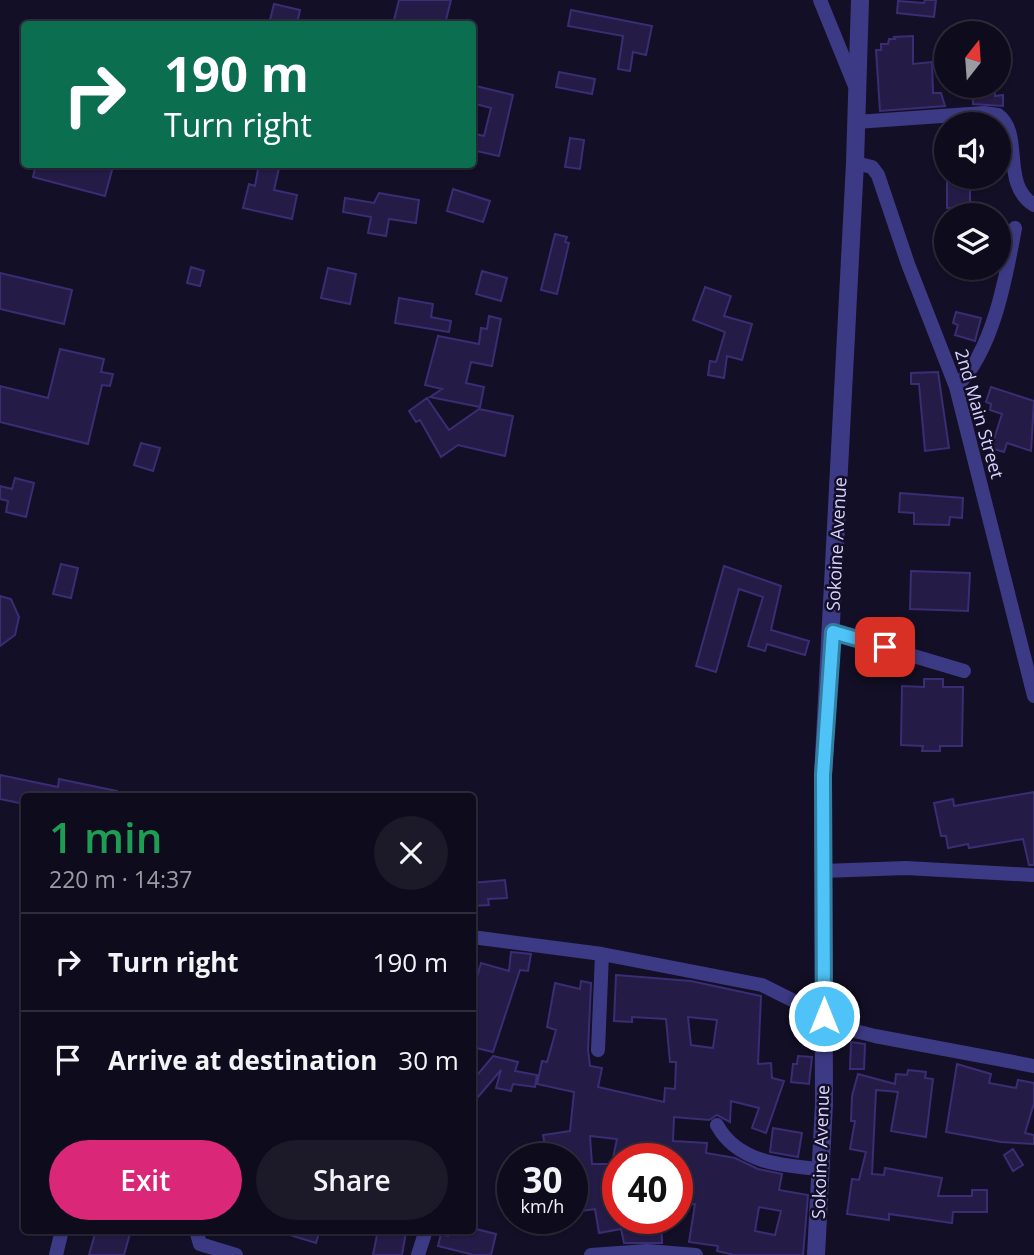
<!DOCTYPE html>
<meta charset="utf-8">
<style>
:root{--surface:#0e0b1c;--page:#1c1929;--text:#f1f3f6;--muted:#9b9ba3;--line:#2e2b3b;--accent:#db2777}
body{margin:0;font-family:"Open Sans",sans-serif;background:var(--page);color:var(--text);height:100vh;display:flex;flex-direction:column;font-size:26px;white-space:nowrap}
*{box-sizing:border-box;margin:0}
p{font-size:23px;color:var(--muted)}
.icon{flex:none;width:38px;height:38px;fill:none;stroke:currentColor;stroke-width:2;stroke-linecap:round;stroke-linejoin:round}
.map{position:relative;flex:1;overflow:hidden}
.side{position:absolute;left:21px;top:793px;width:455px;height:441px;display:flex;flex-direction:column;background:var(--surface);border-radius:7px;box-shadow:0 2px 5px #0004,0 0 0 2px var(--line)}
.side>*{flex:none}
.banner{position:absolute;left:21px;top:21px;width:455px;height:147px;border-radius:7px;box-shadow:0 2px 5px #0004,0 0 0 2px var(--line);background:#0b6e4f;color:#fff;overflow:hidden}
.needle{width:46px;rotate:17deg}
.fabs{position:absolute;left:934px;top:21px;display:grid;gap:14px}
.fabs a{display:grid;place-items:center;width:77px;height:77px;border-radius:50%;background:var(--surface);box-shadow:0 2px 5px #0004,0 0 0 2px var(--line);font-size:35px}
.speed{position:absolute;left:497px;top:1143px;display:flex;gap:14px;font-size:35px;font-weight:700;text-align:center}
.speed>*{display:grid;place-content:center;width:91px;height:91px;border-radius:50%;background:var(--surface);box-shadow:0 2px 5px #0004,0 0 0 2px var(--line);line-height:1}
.speed small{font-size:18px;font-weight:400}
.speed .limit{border:10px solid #d22;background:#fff;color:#111}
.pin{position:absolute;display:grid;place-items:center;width:60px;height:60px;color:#fff;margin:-30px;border-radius:14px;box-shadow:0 4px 10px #0006}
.me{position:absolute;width:77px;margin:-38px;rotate:0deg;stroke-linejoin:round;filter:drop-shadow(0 0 5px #0008)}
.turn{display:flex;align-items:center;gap:24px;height:147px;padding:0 28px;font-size:32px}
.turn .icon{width:91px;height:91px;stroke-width:2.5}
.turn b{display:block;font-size:49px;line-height:60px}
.round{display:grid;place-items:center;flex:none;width:74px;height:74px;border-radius:37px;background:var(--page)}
.summary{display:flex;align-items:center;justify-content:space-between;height:119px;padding:0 28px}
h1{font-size:42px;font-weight:600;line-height:52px;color:#1e9e55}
.action{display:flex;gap:14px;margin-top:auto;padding:14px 28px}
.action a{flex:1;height:80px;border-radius:42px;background:var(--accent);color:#fff;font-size:28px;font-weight:600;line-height:80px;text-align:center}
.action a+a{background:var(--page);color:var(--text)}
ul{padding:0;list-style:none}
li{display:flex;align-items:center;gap:21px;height:98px;padding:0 28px;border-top:2px solid var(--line)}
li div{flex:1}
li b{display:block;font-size:26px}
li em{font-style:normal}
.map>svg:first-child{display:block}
.building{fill:#241b47;stroke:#3b2d73;stroke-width:2;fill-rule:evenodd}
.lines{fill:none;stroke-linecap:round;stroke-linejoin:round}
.minor{stroke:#3d3a85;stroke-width:14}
.tertiary{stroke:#3d3a85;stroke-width:18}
.route-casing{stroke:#337fa1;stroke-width:18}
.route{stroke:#4fc3f7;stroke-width:12}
.labels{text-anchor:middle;stroke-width:5;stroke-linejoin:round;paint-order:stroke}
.street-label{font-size:18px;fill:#d9d4ff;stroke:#130f26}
</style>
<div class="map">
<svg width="1034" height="1255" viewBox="0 0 1034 1255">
<rect width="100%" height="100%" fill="#130f26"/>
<path class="building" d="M399 0H451L445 24H393Z
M925 0H936L934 17 897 13 898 1 924 3Z
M274 4 300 10 297 24H269Z
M571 10 652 26 646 55 633 52 630 71 618 69 623 36 568 26Z
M913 36V64L932 62 933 93H941L945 106 880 111 876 50H881V44H888L889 39H895L894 37Z
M559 72 595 79 592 94 556 87Z
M472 85 513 95 499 156 472 150V133L484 136 491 108 472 103Z
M972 86H995V96L1003 95V106L973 104Z
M570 138 584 140 580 169 565 167Z
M36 164H92L112 170 105 196 33 177Z
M259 164H280L274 190 297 195 292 219 243 208 249 184 255 186Z
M947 177H970V207L947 208Z
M453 189 490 201 483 222 447 211Z
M379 193 419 200 416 223 389 219 386 236 368 233 371 217 343 212 345 198 374 203Z
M555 234 567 237 565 242 569 243 557 294 541 290Z
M191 267 204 271 200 286 187 283Z
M328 268 356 274 350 304 321 298Z
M482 271 507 278 501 301 476 294Z
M0 273 72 290 64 324 0 309Z
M705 287 731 296 724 316 752 324 742 360 727 356 724 378 708 375 710 361 716 362 725 332 693 320Z
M399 298 433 304 431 317 451 321 449 332 395 323Z
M956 312 981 318 975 341 955 335 958 325 953 323Z
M489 316 501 319 492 366 471 362 466 383 484 387 480 407 430 397 442 389 425 385 438 336 479 344 481 328 487 329Z
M60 349 104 359 101 372 113 374 110 386 102 385 88 444 0 422V386L48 398Z
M938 372 949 448 925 451 919 384H911V373Z
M991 387 1034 401 1031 451 1007 443 1004 452 991 448 1002 414 990 410 991 404 986 402Z
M427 398 449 430 479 409 513 416 505 456 458 445 441 457 420 420 416 422 409 411Z
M141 443 160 448 153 471 134 465Z
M15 478 34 483 26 517 6 512 8 501 0 499V486L12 489Z
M900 493 963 498 962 518 950 517 949 525 914 524V513L899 512Z
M61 564 78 568 71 598 53 594Z
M724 566 781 586 771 630 809 641 805 655 767 644 765 651 748 646 763 597 739 589 716 672 696 666Z
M911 571 970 573 968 611 910 609Z
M0 596 11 599 19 617 15 635 0 646Z
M924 679H943V687H963L962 746H940V751H922L923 746 901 745 902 686 924 687Z
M0 775 58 787 59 779 117 791 116 796H24V804L0 799Z
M1034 792V865H1029L1023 839 969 848 968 844 948 848 946 836H941L934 803 953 799 954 806Z
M505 880 507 898 488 899 489 905 472 906V883Z
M511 952 531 954 528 971 520 970 493 1052 472 1047V994L481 963 509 971Z
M616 975 691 981 761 996 758 1064 771 1063 772 1078 784 1081 766 1133 752 1128 759 1108 731 1101 730 1122 717 1115 709 1120 674 1117 673 1141 707 1143 706 1153 735 1158 758 1169 782 1174 779 1190 808 1195 803 1255H734L717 1251 718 1246 689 1242 695 1204 677 1205V1158H613L617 1139 590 1136 592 1164H618V1218H661L662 1243H624L621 1229 599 1233 595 1209 580 1211 579 1201H572V1158H551L550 1145 545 1146 543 1135 570 1131 574 1092 537 1084 542 1061 547 1062 556 1030 547 1027 555 983 580 989 581 981 591 983 588 1050 590 1066 602 1068 598 1087 664 1102 665 1088 675 1089 676 1062H670L666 1019 632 1017V1022L614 1021ZM688 1017 717 1020 713 1048 691 1045ZM759 1207 781 1211 775 1235 755 1231Z
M851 1042 865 1044 864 1069H850Z
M493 1056 518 1062 515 1071 537 1075 535 1087 513 1084 511 1091 496 1088 501 1070 472 1104V1081Z
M798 1056 812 1057 809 1084 791 1082 793 1064H797Z
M957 1064 991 1074 989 1083 1016 1088 1018 1080 1034 1083V1103L1025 1133 1034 1135V1144L1001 1142 946 1132Z
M908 1070 926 1072 925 1078 933 1079 926 1137 891 1131 898 1092 876 1090 872 1174 884 1175 885 1168 942 1178 938 1196H972V1190H987V1212H953L952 1223 889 1214V1220L847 1214 852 1179 859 1180 866 1152 850 1149 855 1121H851L852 1096 858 1074 895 1084 896 1074 907 1075Z
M773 1128 802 1133 798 1157 770 1152Z
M1013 1149 1023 1165 1013 1171 1004 1155Z
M472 1228 496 1234 491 1255H474L438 1246 441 1234 448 1236 449 1230H472Z
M96 1230H131L124 1255H89Z
M283 1230H320L316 1243 283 1233Z
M378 1230 406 1232 402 1255H373Z"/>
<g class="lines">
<path class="minor" d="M820 0 855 86
M856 122 984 113 998 115C1024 134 1000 184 1034 205
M855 163 872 167 878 175 908 264 956 387 1034 696
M956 387C993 351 1006 278 1015 228
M833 632 964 671
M823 871 906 868 1032 875
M472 937 602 954 762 985 824 1016
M824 1023 875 1036 1034 1066
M598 1050 602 954
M717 1125C737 1162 781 1166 820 1169
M196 1230 200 1244 236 1255
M56 1255 62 1230
M418 1255 426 1230
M591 1255 647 1251 696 1255"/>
<path class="tertiary" d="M816 1255 824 1104 823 775 855 163 860 0"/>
</g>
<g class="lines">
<defs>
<path id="route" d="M824 1016 823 775 833 632 885 647"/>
</defs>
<use href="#route" class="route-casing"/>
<use href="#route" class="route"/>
</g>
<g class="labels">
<g class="street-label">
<text transform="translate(979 414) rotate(74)" y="6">2nd Main Street</text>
<text transform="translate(837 544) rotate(-87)" y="6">Sokoine Avenue</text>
<text transform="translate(821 1152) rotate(-88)" y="6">Sokoine Avenue</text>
</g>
</g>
</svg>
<div class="fabs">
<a><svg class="needle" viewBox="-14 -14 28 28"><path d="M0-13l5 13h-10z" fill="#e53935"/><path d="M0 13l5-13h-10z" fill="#9b9ba3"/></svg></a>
<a><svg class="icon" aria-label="sound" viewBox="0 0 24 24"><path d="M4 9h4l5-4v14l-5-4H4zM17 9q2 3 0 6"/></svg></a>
<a><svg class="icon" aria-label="layers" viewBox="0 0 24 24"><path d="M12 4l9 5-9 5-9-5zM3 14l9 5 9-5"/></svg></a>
</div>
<div class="speed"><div>30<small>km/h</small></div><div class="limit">40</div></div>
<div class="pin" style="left:885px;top:647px;background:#d93025"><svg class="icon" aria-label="arrive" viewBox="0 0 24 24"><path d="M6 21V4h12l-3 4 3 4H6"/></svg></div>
<svg class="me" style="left:824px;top:1016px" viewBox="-20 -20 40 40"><circle r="17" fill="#4fc3f7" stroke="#fff" stroke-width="3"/><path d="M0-11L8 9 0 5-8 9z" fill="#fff"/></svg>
<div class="banner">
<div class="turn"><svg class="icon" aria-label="right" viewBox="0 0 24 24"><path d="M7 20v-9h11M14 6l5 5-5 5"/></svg><div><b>190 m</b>Turn right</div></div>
</div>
<section class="side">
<div class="summary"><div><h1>1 min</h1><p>220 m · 14:37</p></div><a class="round"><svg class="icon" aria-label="close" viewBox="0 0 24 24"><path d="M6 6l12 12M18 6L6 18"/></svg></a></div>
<ul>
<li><svg class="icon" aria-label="right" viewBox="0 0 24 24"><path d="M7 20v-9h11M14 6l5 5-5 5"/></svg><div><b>Turn right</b></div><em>190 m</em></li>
<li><svg class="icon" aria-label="arrive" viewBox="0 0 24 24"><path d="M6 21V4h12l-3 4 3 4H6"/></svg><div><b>Arrive at destination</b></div><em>30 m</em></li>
</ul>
<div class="action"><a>Exit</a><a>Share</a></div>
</section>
</div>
